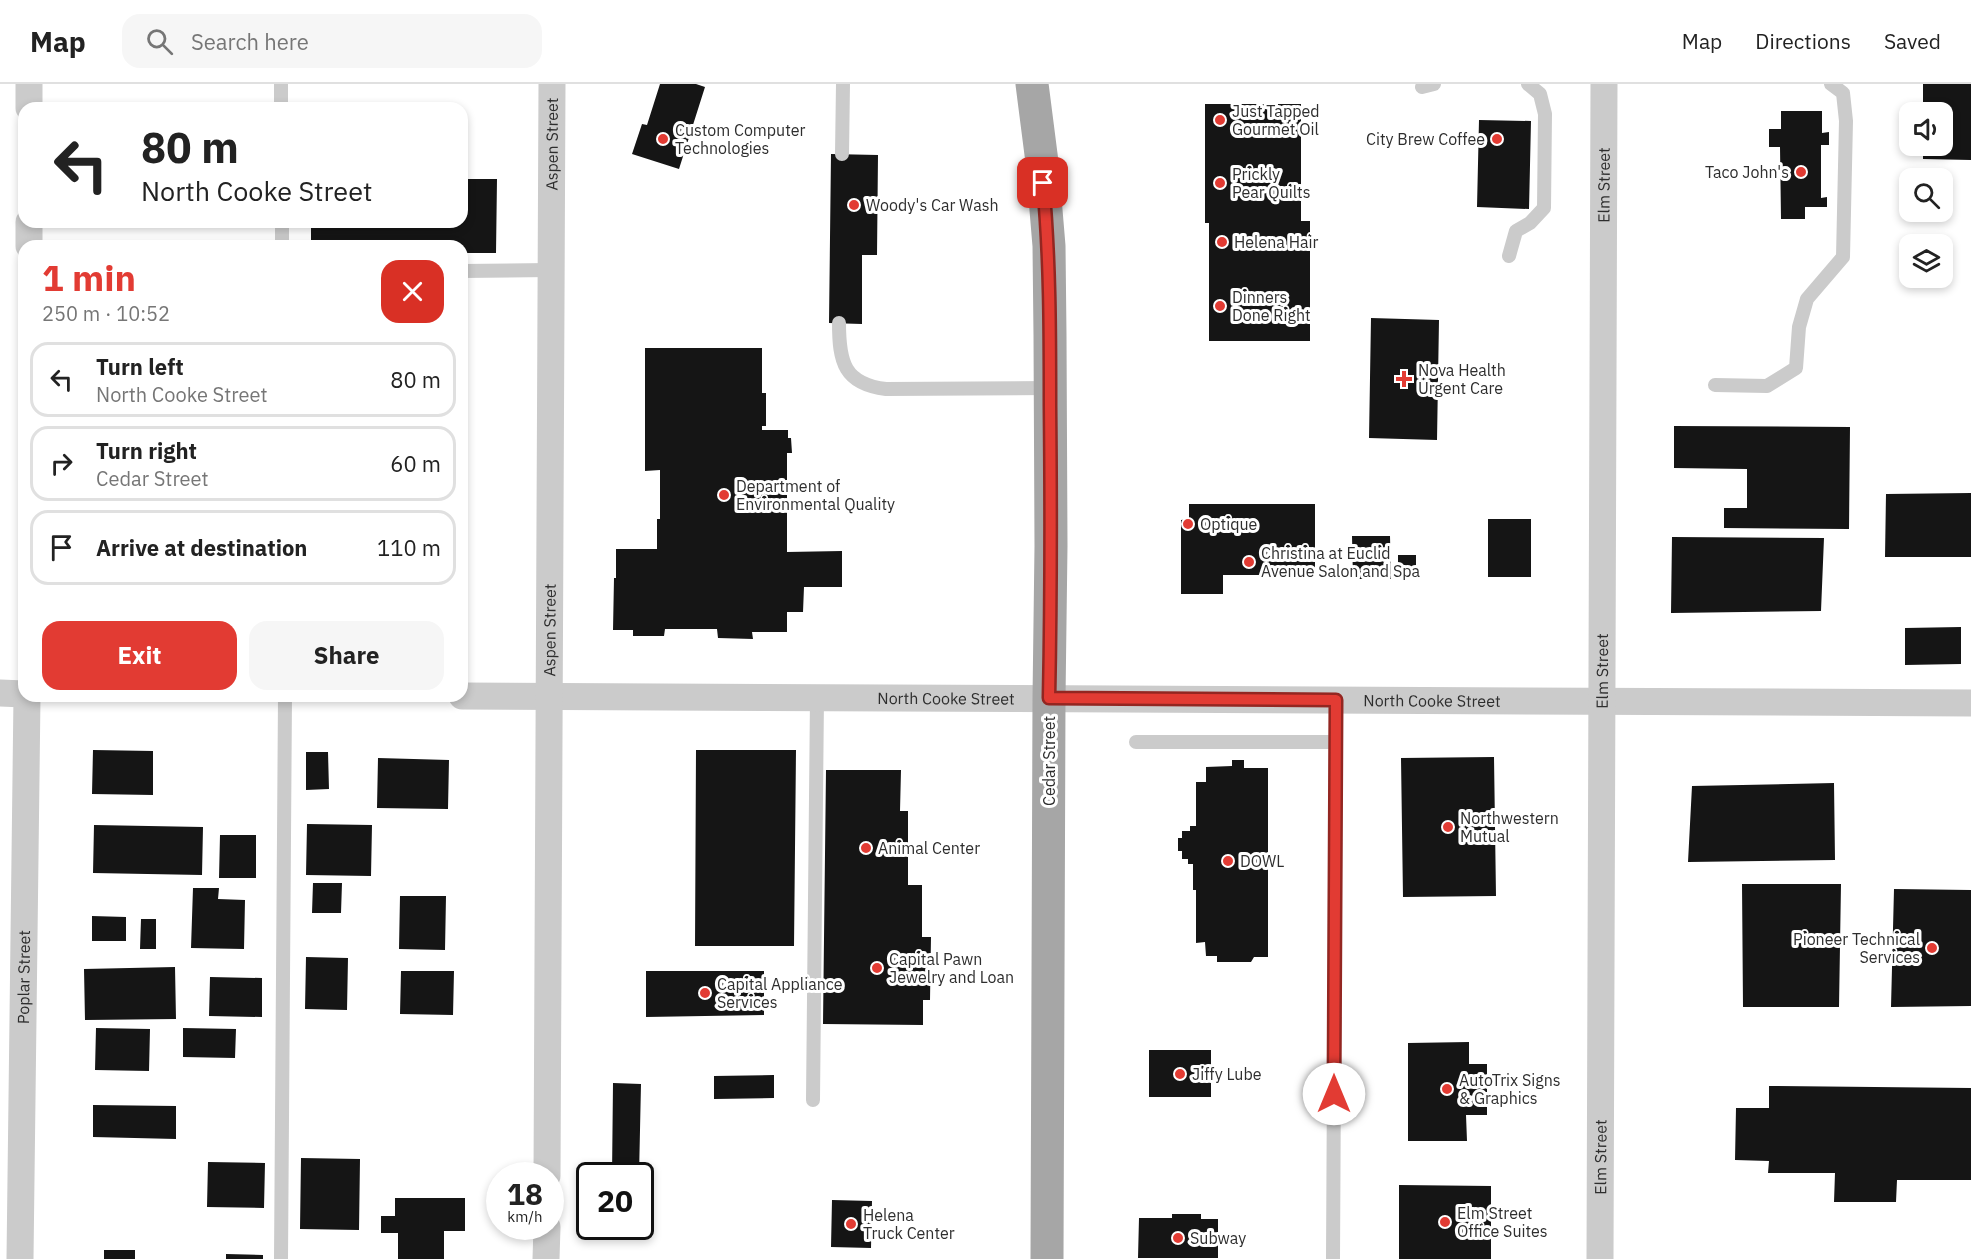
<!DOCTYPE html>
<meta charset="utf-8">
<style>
:root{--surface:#fff;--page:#f6f6f6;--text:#222;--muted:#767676;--line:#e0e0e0;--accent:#e23b33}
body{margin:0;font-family:"IBM Plex Sans",sans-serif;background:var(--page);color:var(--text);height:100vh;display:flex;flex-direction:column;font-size:22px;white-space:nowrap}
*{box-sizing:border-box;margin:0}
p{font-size:20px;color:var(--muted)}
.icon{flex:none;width:33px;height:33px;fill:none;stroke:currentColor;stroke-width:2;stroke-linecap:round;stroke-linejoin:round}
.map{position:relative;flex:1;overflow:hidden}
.drawer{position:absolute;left:18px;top:156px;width:450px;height:462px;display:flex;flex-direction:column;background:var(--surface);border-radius:18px;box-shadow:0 3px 9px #0003}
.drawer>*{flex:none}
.top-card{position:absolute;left:18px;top:18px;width:450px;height:126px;border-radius:18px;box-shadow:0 3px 9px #0003;background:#fff;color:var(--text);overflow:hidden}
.buttons{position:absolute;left:1899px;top:18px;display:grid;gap:12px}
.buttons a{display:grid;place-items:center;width:54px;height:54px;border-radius:12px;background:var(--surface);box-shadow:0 3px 9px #0003;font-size:30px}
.speed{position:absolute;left:486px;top:1078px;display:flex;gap:12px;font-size:30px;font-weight:700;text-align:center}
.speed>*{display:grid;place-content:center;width:78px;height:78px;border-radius:50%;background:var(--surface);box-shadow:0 3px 9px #0003;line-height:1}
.speed small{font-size:15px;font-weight:400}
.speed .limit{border:3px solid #111;border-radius:9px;background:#fff;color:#111}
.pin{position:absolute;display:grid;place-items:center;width:51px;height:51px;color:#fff;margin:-26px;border-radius:12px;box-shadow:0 3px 9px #0006}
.me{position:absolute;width:66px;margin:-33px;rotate:0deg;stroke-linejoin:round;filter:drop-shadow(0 0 4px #0008)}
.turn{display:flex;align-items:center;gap:21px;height:126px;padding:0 24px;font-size:27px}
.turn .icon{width:78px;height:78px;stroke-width:2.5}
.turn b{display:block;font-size:42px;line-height:51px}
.round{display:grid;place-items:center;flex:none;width:63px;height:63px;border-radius:18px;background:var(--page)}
.head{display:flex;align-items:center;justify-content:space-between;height:102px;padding:0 24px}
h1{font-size:36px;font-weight:700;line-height:45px;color:var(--accent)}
.action{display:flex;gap:12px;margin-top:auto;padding:12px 24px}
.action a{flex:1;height:69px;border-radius:18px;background:var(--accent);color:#fff;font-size:24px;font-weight:700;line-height:69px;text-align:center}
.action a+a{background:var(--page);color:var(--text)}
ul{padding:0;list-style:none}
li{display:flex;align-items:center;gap:18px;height:75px;margin:0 12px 9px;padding:0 12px;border:3px solid var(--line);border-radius:18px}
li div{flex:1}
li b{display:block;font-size:22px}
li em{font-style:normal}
header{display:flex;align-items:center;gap:36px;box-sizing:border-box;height:84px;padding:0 30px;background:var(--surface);border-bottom:2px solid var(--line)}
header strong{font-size:28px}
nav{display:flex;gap:33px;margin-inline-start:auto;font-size:21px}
.search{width:420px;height:54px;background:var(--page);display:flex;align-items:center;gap:15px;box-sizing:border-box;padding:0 21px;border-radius:18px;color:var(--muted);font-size:22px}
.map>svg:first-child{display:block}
.building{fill:#151515}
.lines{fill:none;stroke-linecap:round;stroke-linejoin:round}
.service{stroke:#cbcbcb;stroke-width:14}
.minor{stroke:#cbcbcb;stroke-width:27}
.primary{stroke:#a6a6a6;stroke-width:33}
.route-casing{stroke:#932621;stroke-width:15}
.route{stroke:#e23b33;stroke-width:10}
.poi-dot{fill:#e23b33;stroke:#fff;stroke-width:2}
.labels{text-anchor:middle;stroke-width:6;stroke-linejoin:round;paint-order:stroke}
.poi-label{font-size:16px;fill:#2e2e2e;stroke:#fff;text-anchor:start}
.street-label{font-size:16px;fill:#2e2e2e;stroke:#fff}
</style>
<header>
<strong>Map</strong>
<div class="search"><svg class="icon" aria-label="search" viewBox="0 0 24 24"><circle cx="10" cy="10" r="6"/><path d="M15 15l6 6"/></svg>Search here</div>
<nav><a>Map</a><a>Directions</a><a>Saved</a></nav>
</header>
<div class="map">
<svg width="1971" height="1175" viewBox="0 0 1971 1175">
<rect width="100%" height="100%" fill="#fff"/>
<path class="building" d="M660 0H696L705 3 679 85 632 70 642 40 647 41Z
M1923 0H1971V76L1923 75V62H1942V28H1923Z
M1205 20H1301V137H1310V257H1209V139H1205Z
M1781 27H1822V49L1829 48V61H1821V114L1827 113V123H1805V135H1781L1780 63H1769V45H1781Z
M1479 36 1531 37 1529 125 1477 123Z
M831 70 878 71 877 171H862V240L829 239Z
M462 95H497L496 169H462V162H311V138H462Z
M1371 234 1439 236 1437 356 1369 354Z
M645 264H762V309H766V342H762V346H788V354H791L792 369H787V468L842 467V503H804L803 528H787V548H752L753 555 718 554 717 545H665L664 552H633V546H613L614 494H616V465H657V435H660V386L645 387Z
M1674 342 1850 343 1849 445 1724 444V424H1747V385L1674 384Z
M1971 409V473H1885L1886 410Z
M1189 420H1315V491H1223V510H1181V436L1189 435Z
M1488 435H1531V493H1488Z
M1352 452H1390L1391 495H1353Z
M1672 453 1824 454 1821 527 1671 529Z
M1398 471H1416V494H1398Z
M1961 543V580L1905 581V544Z
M93 666 153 667V711L92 710Z
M696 666H796L794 862H695Z
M306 668H328L329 705 306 706Z
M1494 673 1496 812 1403 813 1401 674Z
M378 674 449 676 448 725 377 724Z
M1232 676H1244V684H1268V873H1254L1251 878H1217V872H1206L1205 858 1196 859V806H1193V780H1188V775H1182V767H1178V754H1182V747H1190V742H1196V698H1206V683L1232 682Z
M826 686H901L900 727H908V801H922V853H931L930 916H923V941L823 940Z
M1834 699 1835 776 1688 778 1692 702Z
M307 740 372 741 371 792 306 791Z
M94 741 203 743 202 791 93 789Z
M220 751H256V794H219Z
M313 799H342L341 829H312Z
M1742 800H1841L1839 923H1743Z
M193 804H219L218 815 245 816 244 865 191 864Z
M1894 805 1971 806V922L1891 923Z
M400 812H446L445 866 399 865Z
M92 832 126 833V857H92Z
M141 835H156V865H140Z
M306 873 348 874 347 926 305 925Z
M175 883 176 935 85 936 84 885Z
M401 887H454L453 931 400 930Z
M646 887H764V931L646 933Z
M210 893 262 894V933L209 932Z
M96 944 150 945 149 987 95 986Z
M183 944 236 945 235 974 183 973Z
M1469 958V980H1487V1031H1466L1467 1057H1408V959Z
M1149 966H1211V1013H1149Z
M774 991V1014L714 1015V992Z
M613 999 641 1000 639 1092H612Z
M1769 1002 1971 1004V1096H1897L1896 1118H1834L1835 1089H1768L1769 1077 1735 1076 1736 1024H1769Z
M93 1021 176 1022V1055L93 1053Z
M301 1074 360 1075 359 1146 300 1145Z
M208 1078 265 1079 264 1124 207 1123Z
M1399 1101 1491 1102V1175H1399Z
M395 1114H465V1147H444V1175H398V1149H381V1132H395Z
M832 1116 872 1117 871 1164 831 1163Z
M1172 1130H1201V1135H1218V1174H1138L1139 1134H1172Z
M104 1166H135V1175H104Z
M226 1170 263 1171V1175H226Z"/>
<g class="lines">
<path class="service" d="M281 0V24
M1422 3 1434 0
M842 70 843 0
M282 138V162
M1509 172 1516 147 1530 139 1544 124 1545 30 1540 10 1528 0
M462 187 550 186
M839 239C839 278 844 300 886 305L1050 304
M1715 301 1767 302 1796 284 1799 243 1807 215 1843 173 1846 37 1843 9 1831 0
M1136 658H1336
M813 1016 817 613
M281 1175 285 612
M1333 1175 1336 616"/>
<g class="minor">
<path d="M29 24V0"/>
<path d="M29 162V138"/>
<path d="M0 609 24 610"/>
<path id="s1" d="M462 612 1971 619"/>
<path id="s2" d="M547 1092 552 0"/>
<path id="s3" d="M20 1175 27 612"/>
<path d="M546 1175 547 1143"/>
<path id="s4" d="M1600 1175 1604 0"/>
</g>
<path class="primary" d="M1032 0 1042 78 1049 162 1050 251 1051 462 1049 614 1047 1175"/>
</g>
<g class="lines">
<defs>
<path id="route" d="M1043 99C1050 174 1050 248 1050 322 1051 420 1051 517 1049 614L1336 616 1334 1010"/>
</defs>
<use href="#route" class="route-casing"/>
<use href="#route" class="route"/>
</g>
<g class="poi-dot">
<circle cx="1220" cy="36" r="6"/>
<circle cx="663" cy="55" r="6"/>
<circle cx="1497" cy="55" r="6"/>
<circle cx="1801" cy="88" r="6"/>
<circle cx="1220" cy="99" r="6"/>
<circle cx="854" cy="121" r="6"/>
<circle cx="1222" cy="158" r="6"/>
<circle cx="1220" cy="222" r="6"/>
<path d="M1401 286h6v6h6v6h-6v6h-6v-6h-6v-6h6z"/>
<circle cx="724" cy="411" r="6"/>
<circle cx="1188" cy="440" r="6"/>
<circle cx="1249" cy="478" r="6"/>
<circle cx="1448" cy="743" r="6"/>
<circle cx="866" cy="764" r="6"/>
<circle cx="1228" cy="777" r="6"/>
<circle cx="1932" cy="864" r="6"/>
<circle cx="877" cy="884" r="6"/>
<circle cx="705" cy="909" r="6"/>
<circle cx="1180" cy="990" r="6"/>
<circle cx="1447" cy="1005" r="6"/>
<circle cx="1445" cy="1138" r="6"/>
<circle cx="851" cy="1140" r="6"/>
<circle cx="1178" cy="1154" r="6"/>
</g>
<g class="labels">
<g class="poi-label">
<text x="1232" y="33">Just Tapped<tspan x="1232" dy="18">Gourmet Oil</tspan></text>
<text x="675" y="52">Custom Computer<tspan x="675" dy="18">Technologies</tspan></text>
<text x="1485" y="61" text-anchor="end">City Brew Coffee</text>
<text x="1789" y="94" text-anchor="end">Taco John's</text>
<text x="1232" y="96">Prickly<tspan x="1232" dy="18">Pear Quilts</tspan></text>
<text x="866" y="127">Woody's Car Wash</text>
<text x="1234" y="164">Helena Hair</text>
<text x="1232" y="219">Dinners<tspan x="1232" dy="18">Done Right</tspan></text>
<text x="1418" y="292">Nova Health<tspan x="1418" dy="18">Urgent Care</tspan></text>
<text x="736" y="408">Department of<tspan x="736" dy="18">Environmental Quality</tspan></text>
<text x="1200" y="446">Optique</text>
<text x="1261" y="475">Christina at Euclid<tspan x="1261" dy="18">Avenue Salon and Spa</tspan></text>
<text x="1460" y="740">Northwestern<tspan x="1460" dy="18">Mutual</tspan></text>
<text x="878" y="770">Animal Center</text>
<text x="1240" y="783">DOWL</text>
<text x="1920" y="861" text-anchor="end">Pioneer Technical<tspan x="1920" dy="18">Services</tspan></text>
<text x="889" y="881">Capital Pawn<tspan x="889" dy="18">Jewelry and Loan</tspan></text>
<text x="717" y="906">Capital Appliance<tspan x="717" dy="18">Services</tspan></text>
<text x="1192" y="996">Jiffy Lube</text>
<text x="1459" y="1002">AutoTrix Signs<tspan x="1459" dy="18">&amp; Graphics</tspan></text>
<text x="1457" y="1135">Elm Street<tspan x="1457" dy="18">Office Suites</tspan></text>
<text x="863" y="1137">Helena<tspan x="863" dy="18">Truck Center</tspan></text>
<text x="1190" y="1160">Subway</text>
</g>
<g class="street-label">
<text dy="6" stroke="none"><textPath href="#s2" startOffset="1032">Aspen Street</textPath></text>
<text dy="6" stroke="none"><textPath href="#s4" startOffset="1074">Elm Street</textPath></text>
<text dy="6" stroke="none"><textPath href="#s2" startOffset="546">Aspen Street</textPath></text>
<text dy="6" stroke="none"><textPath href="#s4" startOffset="588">Elm Street</textPath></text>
<text dy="6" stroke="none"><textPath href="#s1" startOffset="484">North Cooke Street</textPath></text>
<text dy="6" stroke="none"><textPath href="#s1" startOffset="970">North Cooke Street</textPath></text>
<text transform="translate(1049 677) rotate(-90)" y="6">Cedar Street</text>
<text dy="6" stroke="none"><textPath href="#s3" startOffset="282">Poplar Street</textPath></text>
<text dy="6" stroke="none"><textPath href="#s4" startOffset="102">Elm Street</textPath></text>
</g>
</g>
</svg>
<div class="buttons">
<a><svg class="icon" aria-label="sound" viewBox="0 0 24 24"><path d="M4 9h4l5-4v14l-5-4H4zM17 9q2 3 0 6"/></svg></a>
<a><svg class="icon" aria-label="search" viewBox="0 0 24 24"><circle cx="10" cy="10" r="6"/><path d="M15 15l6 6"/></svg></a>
<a><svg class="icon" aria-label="layers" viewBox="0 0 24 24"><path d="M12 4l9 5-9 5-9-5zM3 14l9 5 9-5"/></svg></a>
</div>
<div class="speed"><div>18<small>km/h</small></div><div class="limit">20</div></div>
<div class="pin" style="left:1043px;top:99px;background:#d93025"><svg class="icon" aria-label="arrive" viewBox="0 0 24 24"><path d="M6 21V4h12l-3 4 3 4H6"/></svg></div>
<svg class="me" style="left:1334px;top:1010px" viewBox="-20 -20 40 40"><circle r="19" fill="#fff"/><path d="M0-13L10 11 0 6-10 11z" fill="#e23b33"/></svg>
<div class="top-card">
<div class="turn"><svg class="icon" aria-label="left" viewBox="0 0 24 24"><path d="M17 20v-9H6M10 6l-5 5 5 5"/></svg><div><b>80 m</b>North Cooke Street</div></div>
</div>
<section class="drawer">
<div class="head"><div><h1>1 min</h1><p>250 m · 10:52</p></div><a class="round" style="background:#d93025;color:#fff"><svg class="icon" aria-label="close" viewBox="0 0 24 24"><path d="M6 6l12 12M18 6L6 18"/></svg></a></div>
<ul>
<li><svg class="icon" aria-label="left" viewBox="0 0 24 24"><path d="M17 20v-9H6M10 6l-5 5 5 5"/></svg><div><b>Turn left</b><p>North Cooke Street</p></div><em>80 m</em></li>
<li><svg class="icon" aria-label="right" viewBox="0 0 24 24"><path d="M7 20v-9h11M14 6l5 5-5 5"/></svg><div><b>Turn right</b><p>Cedar Street</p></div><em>60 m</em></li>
<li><svg class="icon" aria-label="arrive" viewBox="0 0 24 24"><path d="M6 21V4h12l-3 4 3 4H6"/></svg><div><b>Arrive at destination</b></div><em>110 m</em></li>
</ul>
<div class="action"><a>Exit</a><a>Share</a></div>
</section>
</div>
